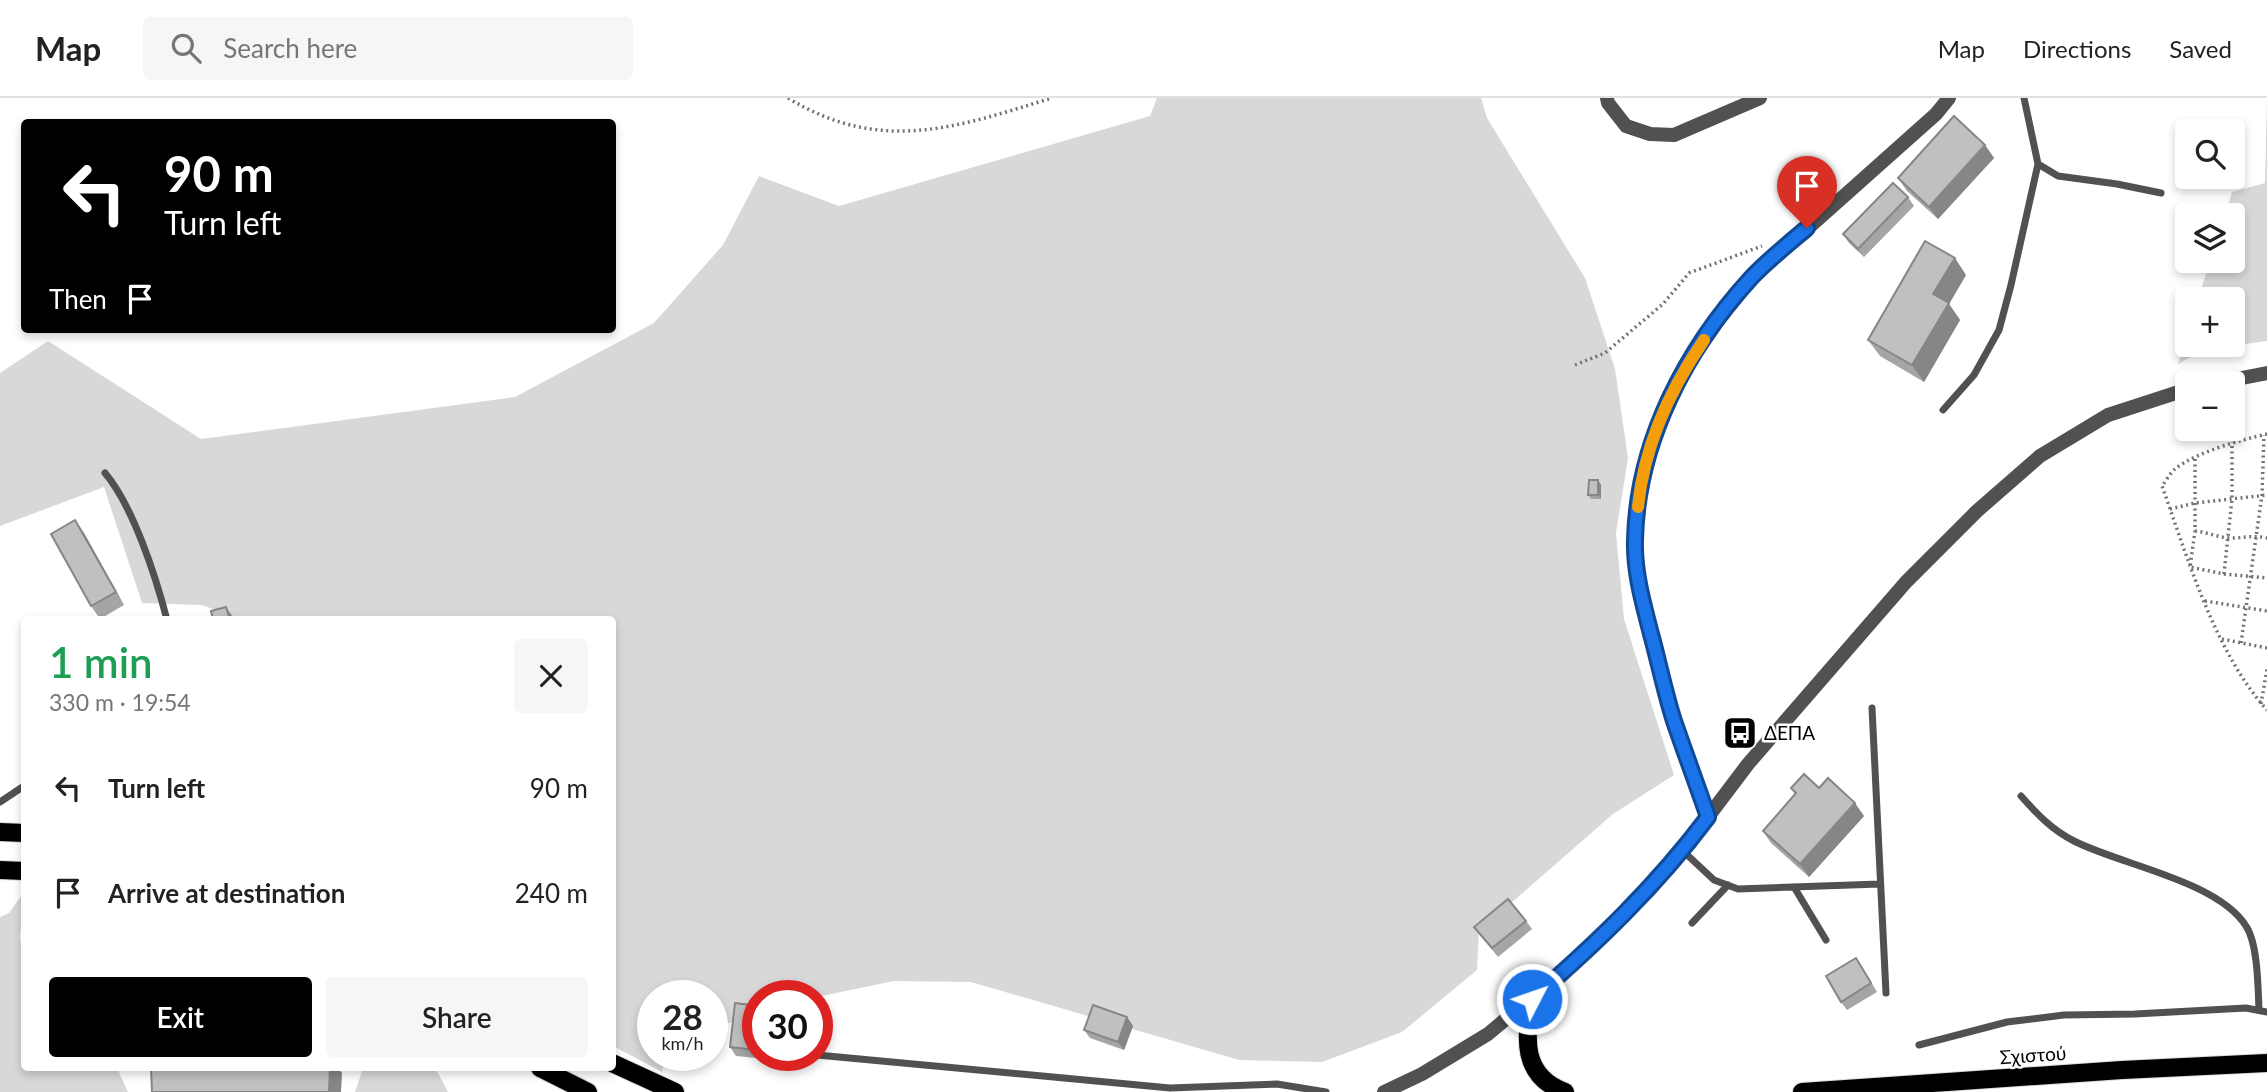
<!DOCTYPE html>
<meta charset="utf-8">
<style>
:root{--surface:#fff;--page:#f6f6f6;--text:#222;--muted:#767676;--line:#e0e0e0;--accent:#000}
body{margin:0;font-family:Lato,sans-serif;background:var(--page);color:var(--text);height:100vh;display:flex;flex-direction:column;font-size:26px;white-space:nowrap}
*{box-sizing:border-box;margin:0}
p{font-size:23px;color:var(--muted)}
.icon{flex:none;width:38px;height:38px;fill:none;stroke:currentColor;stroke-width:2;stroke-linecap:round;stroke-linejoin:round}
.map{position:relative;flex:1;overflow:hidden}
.details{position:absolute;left:21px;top:518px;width:595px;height:455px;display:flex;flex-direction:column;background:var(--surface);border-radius:7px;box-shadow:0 4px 10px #0003}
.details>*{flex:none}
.guide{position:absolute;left:21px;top:21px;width:595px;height:214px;border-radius:7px;box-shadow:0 4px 10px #0003;background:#000;color:#fff;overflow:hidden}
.tools{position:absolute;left:2175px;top:21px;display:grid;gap:14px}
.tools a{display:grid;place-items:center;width:70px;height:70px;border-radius:7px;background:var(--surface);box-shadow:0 4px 10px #0003;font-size:35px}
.speed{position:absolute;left:637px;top:882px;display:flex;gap:14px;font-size:35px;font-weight:700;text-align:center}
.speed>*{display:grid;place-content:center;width:91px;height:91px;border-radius:50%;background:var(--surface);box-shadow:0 4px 10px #0003;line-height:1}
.speed small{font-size:18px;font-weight:400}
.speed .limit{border:10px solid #d22;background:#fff;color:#111}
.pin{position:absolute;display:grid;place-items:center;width:60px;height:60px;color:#fff;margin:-72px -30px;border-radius:50% 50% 50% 0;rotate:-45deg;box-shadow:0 0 7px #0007}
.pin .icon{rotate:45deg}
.me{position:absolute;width:77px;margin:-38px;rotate:49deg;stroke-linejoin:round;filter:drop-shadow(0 0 5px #0008)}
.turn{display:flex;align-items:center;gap:24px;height:147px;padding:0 28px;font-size:32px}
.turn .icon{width:91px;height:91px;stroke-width:2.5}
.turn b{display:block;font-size:49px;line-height:60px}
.then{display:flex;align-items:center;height:66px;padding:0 28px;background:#0003;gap:14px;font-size:26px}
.round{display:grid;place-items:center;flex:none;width:74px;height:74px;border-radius:7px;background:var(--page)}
.headline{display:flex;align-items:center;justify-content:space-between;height:119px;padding:0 28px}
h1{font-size:42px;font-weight:600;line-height:52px;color:#1e9e55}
.button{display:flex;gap:14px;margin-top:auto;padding:14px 28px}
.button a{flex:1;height:80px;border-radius:7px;background:var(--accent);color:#fff;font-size:28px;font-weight:600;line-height:80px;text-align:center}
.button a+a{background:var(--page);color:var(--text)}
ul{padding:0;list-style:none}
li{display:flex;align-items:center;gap:21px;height:105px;padding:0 28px}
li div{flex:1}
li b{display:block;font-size:26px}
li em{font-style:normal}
header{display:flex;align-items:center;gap:42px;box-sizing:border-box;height:98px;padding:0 35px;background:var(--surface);border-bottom:2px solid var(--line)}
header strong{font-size:33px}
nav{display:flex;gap:38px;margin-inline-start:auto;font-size:24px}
.search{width:490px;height:63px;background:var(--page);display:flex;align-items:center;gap:18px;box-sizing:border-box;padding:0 24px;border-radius:7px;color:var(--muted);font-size:26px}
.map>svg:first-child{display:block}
.green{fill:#d8d8d8}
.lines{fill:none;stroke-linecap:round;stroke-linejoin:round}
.primary-casing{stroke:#dbdbdb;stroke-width:20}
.path{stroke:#737373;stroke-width:3.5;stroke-dasharray:2 3.5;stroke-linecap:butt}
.service{stroke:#515151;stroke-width:7}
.minor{stroke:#515151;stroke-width:14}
.primary{stroke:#000;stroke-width:18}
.wall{fill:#a5a5a5}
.shaded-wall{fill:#868686}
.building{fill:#c0c0c0;stroke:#868686;stroke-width:2}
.route-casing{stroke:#114b97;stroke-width:18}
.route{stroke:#1a73e8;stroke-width:12}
.slow{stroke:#f59e0b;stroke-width:12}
.labels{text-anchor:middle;stroke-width:5;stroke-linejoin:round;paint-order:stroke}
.poi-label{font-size:19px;fill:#000;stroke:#fff;text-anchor:start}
.street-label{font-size:19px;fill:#000;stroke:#fff}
</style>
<header>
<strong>Map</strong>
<div class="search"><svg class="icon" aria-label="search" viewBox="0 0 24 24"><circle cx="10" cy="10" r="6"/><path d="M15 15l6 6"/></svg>Search here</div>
<nav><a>Map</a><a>Directions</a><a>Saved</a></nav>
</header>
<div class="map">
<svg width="2267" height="994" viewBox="0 0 2267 994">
<rect width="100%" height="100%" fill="#fff"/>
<path class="green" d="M1157 0H1481L1487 20 1585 180 1615 271 1628 360 1616 435 1624 521 1674 677 1613 716 1479 833 1477 872 1402 934 1322 964 1239 962 971 884 894 883 817 899 758 898V915L712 931V898H653V957H667L662 974 613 948 612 522H237L236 518 218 521 213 511 202 507 142 505 104 389 0 428V275L48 243 201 341 515 299 654 225 723 147 759 78 839 108 1150 18Z
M2267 0V243L2203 252 2178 266 2187 235 2188 247H2233V201H2198L2210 163H2233V117H2225L2232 94 2265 85Z
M24 794 20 840 24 861V970H117L128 994H0V819L9 815Z
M363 970H433L438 975 448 994H355Z"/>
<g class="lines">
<defs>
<path id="primary" d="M0 734 24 735
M0 772 24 773
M1532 901C1525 939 1521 978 1565 994
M612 965 675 994
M540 970 588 994
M1802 994 2122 972 2267 965"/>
</defs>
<use href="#primary" class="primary-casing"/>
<path class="path" d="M788 0C881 57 957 29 1052 0
M1575 267 1605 255 1663 206 1689 175 1762 148
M2267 336C2241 342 2196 354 2175 371 2170 375 2166 383 2162 388 2188 461 2215 554 2267 612
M2195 361V433L2190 469 2224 476 2267 480
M2170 411 2195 405 2267 397
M2195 433C2207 434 2219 440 2231 440 2243 440 2254 437 2267 440
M2224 476 2232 401V344
M2205 503 2267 513
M2222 541 2267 550
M2241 545 2262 397 2264 337
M2261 606 2267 571"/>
<path class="service" d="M2038 66 2058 78 2117 86 2161 95
M1943 312 1974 277 1999 232 2011 187 2038 66 2024 0
M105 375C133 408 156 479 167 522
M1872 610 1886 895
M2021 698C2037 716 2052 732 2074 743 2121 767 2218 783 2246 828 2258 846 2258 890 2259 912
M0 704 24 688
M1683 753 1714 782 1738 791 1880 786
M1794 789 1826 842
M1692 825 1728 787
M1919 947 2007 924 2064 917 2135 916 2246 910 2267 914
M817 957 1170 990 1277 986 1326 994"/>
<path class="minor" d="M1607 0 1608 5 1626 28 1650 36 1674 37 1760 0
M2216 285 2267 275
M1708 719 1673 622 1640 491 1635 443 1639 396 1648 353 1663 312 1689 265 1719 221 1752 180 1936 16 1949 0
M1384 994 1422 976 1488 936 1593 848 1683 752 1748 666 1906 484 1977 413 2040 358 2108 317 2188 291"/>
<use href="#primary" class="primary"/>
</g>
<path class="wall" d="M1985 47 1994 60 1938 121 1907 93 1898 80Z
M1908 99 1914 108 1864 159 1849 145 1843 136Z
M1966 177 1949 206 1960 222 1924 284 1880 258 1868 242Z
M1598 382 1601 387V401H1591L1588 397Z
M84 435 124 507 100 521 91 508Z
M1791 690H1819L1864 718 1809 779 1771 745 1763 733 1795 696Z
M1526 823 1532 831 1498 859 1474 829Z
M1862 869 1877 894 1847 912 1841 904Z
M758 908V957H767V961L736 958 730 949Z
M1127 919 1133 928 1124 952 1090 940 1084 932Z"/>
<path class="shaded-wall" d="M1985 47 1994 60 1938 121 1929 109Z
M1955 160 1966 177 1949 206 1960 222 1924 284 1912 267 1933 196Z
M1598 382 1601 387V401L1598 397Z
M75 422 84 435 124 507 116 494Z
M226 509 235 522H230Z
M1855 705 1864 718 1809 779 1800 766Z
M1127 919 1133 928 1124 952 1118 944Z
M330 970H338L342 975 341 994H329Z"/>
<path class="building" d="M1954 18 1985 47 1929 109 1898 80Z
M1893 85 1908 99 1858 151 1843 136Z
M1925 143 1955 160 1933 196 1949 205 1912 267 1868 242Z
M1589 382H1598V397H1588Z
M75 422 116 494 91 508 51 436Z
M226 509 230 522H213L211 513Z
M1804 676 1819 690 1828 680 1855 705 1800 766 1763 733 1796 695 1791 690Z
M1508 801 1526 823 1492 850 1474 829Z
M1856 860 1871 885 1841 904 1826 878Z
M735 905 758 908V952L730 949Z
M1093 907 1127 919 1118 944 1084 932Z
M151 970H330L329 994H152Z"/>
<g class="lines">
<defs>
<path id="route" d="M1532 901C1597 845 1657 787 1708 719 1697 687 1685 655 1674 623 1665 595 1659 565 1651 536 1643 505 1634 474 1635 442 1637 344 1686 251 1751 180 1768 162 1788 146 1807 130"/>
</defs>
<use href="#route" class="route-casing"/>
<use href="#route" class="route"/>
<path class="slow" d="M1638 409C1644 347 1669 293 1704 242"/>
</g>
<defs>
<symbol id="bus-square" viewBox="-11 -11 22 22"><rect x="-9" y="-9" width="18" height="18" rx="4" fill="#000" stroke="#fff"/><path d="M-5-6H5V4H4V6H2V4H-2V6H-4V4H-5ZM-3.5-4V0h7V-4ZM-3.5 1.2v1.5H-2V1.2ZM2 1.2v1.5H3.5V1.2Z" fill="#fff"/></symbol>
</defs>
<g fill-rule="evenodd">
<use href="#bus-square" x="1721" y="616" width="38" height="38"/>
</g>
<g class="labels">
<g class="poi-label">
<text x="1764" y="642">ΔΕΠΑ</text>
</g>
<g class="street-label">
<text transform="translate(2033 957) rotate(-4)" y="7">Σχιστού</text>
</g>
</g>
</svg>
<div class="tools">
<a><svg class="icon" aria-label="search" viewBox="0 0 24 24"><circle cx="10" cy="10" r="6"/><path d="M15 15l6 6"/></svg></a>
<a><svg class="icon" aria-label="layers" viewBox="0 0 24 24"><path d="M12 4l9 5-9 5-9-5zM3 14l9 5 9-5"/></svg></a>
<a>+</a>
<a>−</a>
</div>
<div class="speed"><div>28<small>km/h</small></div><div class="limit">30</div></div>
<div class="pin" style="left:1807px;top:130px;background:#d93025"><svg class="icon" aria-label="arrive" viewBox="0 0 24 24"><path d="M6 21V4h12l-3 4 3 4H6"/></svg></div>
<svg class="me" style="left:1532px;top:901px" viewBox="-20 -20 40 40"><circle r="17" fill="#1a73e8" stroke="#fff" stroke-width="3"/><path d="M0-11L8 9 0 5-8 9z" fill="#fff"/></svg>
<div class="guide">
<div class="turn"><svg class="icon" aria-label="left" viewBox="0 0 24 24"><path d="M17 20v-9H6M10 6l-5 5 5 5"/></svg><div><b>90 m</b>Turn left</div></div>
<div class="then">Then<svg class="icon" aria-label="arrive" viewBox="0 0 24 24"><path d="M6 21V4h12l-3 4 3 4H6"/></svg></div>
</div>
<section class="details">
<div class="headline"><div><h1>1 min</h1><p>330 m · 19:54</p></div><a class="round"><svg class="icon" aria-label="close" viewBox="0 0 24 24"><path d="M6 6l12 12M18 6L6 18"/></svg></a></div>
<ul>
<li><svg class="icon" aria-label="left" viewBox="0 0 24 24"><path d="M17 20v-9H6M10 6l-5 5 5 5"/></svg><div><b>Turn left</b></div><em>90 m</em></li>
<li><svg class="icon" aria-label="arrive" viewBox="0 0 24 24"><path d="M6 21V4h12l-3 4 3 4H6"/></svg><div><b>Arrive at destination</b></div><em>240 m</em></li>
</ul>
<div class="button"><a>Exit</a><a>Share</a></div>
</section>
</div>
